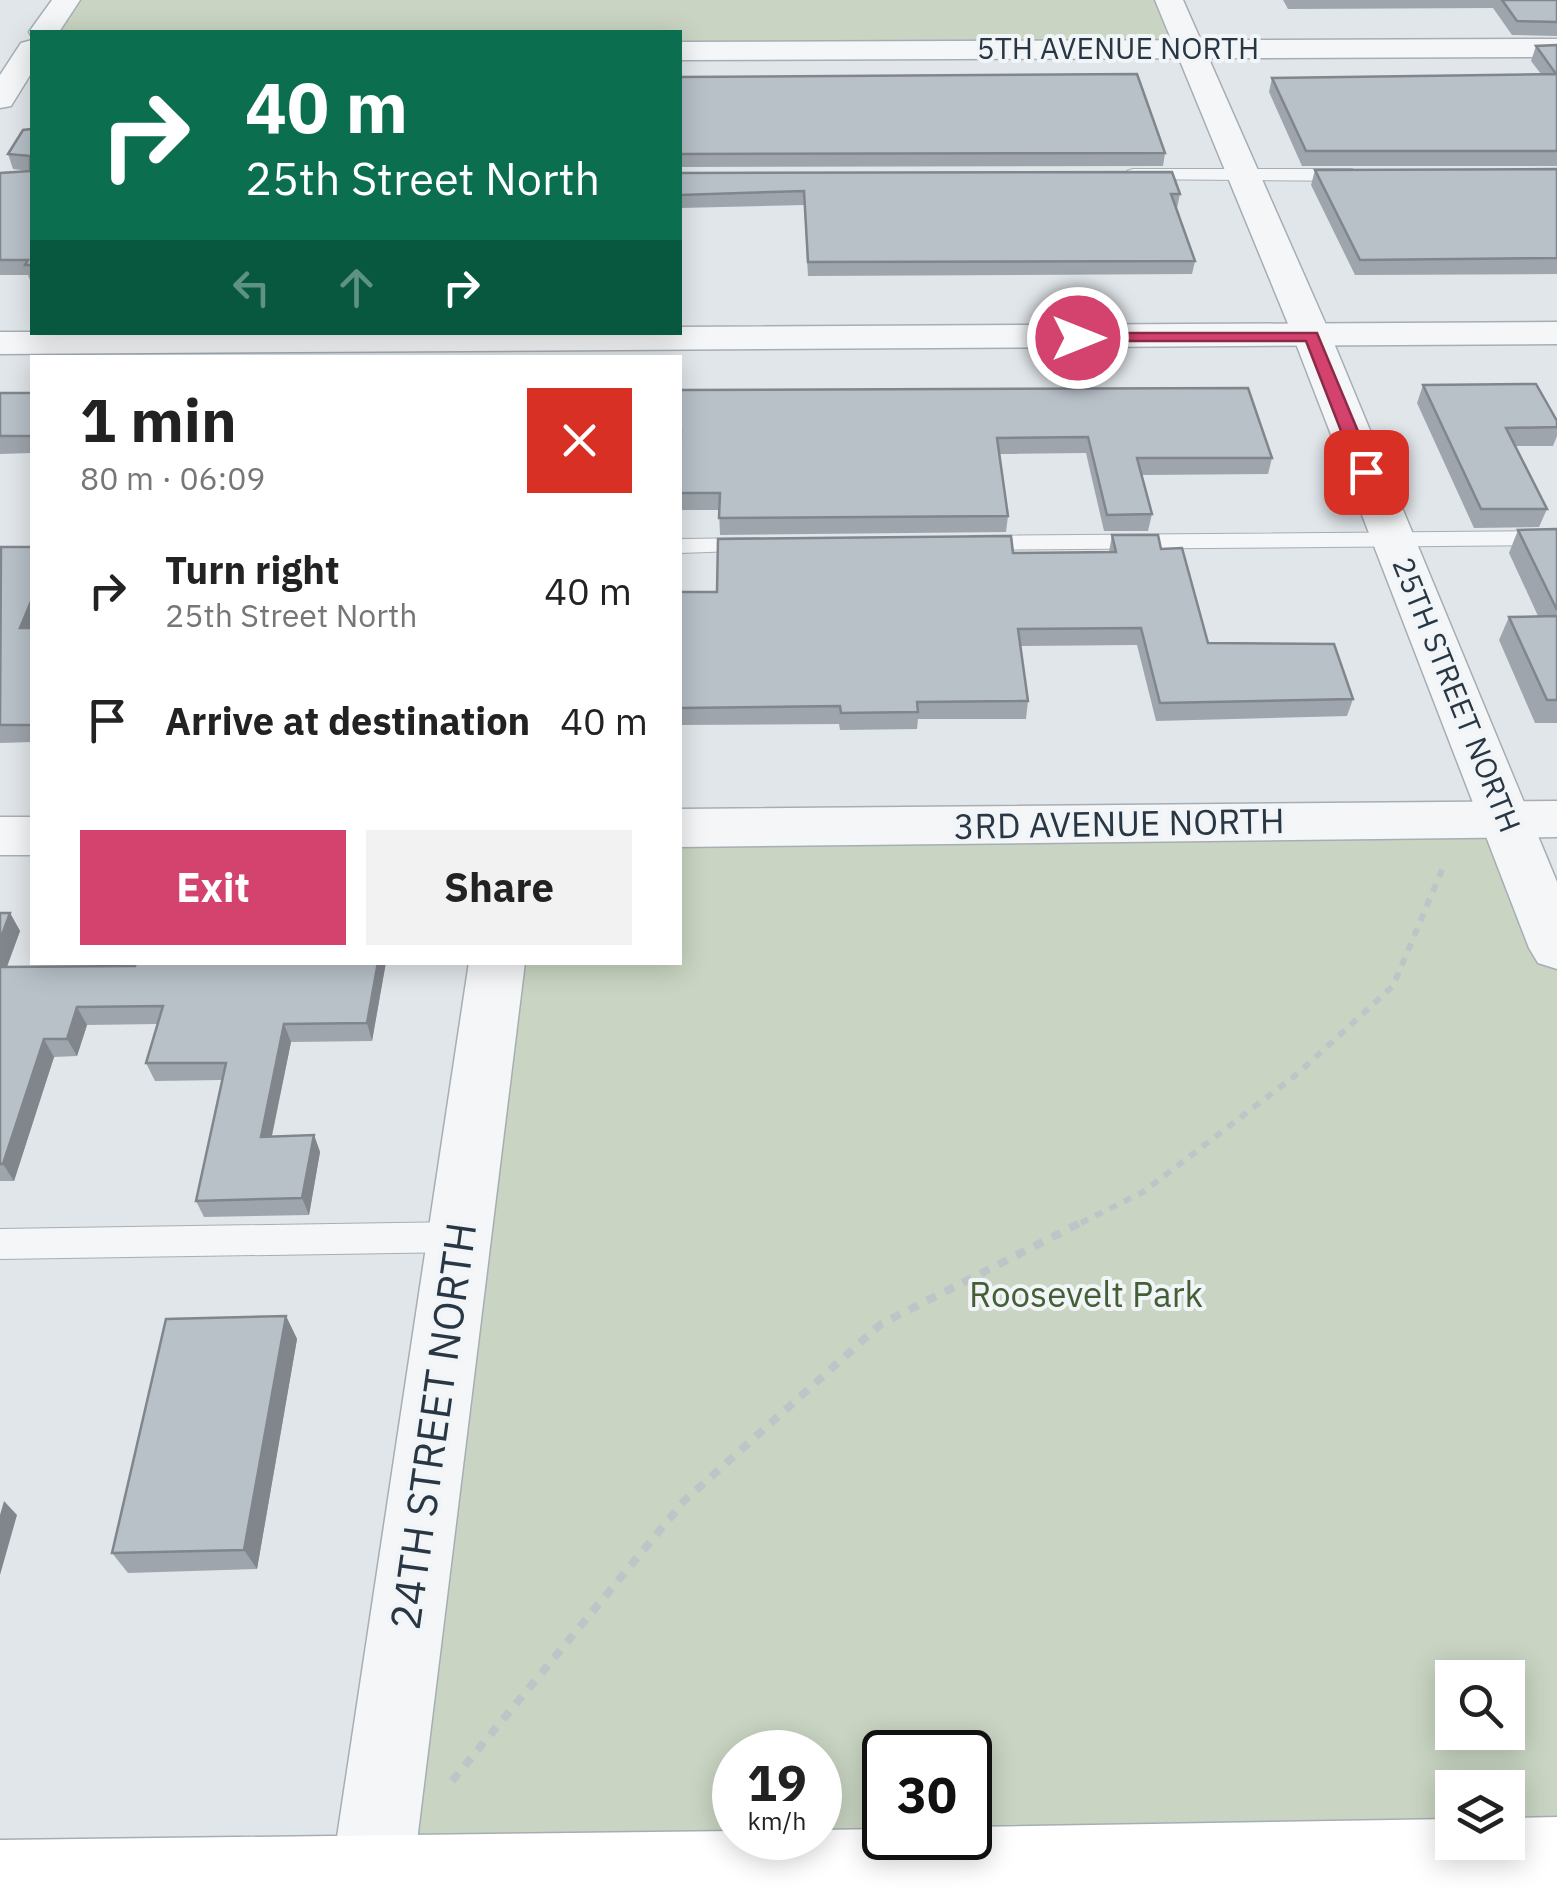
<!DOCTYPE html>
<meta charset="utf-8">
<style>
:root{--surface:#fff;--page:#f2f2f2;--text:#222;--muted:#767676;--accent:#d4426e}
body{margin:0;font-family:"IBM Plex Sans",sans-serif;background:var(--page);color:var(--text);height:100vh;display:flex;flex-direction:column;font-size:38px;white-space:nowrap}
*{box-sizing:border-box;margin:0}
p{font-size:32px;color:var(--muted)}
.icon{flex:none;width:55px;height:55px;fill:none;stroke:currentColor;stroke-width:2;stroke-linecap:round;stroke-linejoin:round}
.map{position:relative;flex:1;overflow:hidden}
.panel{position:absolute;left:30px;top:355px;width:652px;height:610px;display:flex;flex-direction:column;background:var(--surface);border-radius:0px;box-shadow:0 5px 25px #0003}
.panel>*{flex:none}
.banner{position:absolute;left:30px;top:30px;width:652px;height:305px;border-radius:0px;box-shadow:0 5px 25px #0003;background:#0b6e4f;color:#fff;overflow:hidden}
.tools{position:absolute;left:1435px;top:1660px;display:grid;gap:20px}
.tools a{display:grid;place-items:center;width:90px;height:90px;border-radius:0px;background:var(--surface);box-shadow:0 5px 25px #0003;font-size:50px}
.speed{position:absolute;left:712px;top:1730px;display:flex;gap:20px;font-size:50px;font-weight:700;text-align:center}
.speed>*{display:grid;place-content:center;width:130px;height:130px;border-radius:50%;background:var(--surface);box-shadow:0 5px 25px #0003;line-height:1}
.speed small{font-size:25px;font-weight:400}
.speed .limit{border:5px solid #111;border-radius:15px;background:#fff;color:#111}
.pin{position:absolute;display:grid;place-items:center;width:85px;height:85px;color:#fff;margin:-42px;border-radius:20px;box-shadow:0 5px 15px #0006}
.me{position:absolute;width:110px;margin:-55px;rotate:90deg;stroke-linejoin:round;filter:drop-shadow(0 0 8px #0008)}
.turn{display:flex;align-items:center;gap:35px;height:210px;padding:0 50px;font-size:45px}
.turn .icon{width:130px;height:130px;stroke-width:2.5}
.turn b{display:block;font-size:70px;line-height:85px}
.lanes{display:flex;align-items:center;height:95px;padding:0 50px;background:#0003;justify-content:center;gap:50px;direction:ltr}
.lanes .off{opacity:.35}
.round{display:grid;place-items:center;flex:none;width:105px;height:105px;border-radius:0px;background:var(--page)}
.overview{display:flex;align-items:center;justify-content:space-between;height:170px;padding:0 50px}
h1{font-size:60px;font-weight:700;line-height:75px}
.primary-button{display:flex;gap:20px;margin-top:auto;padding:20px 50px}
.primary-button a{flex:1;height:115px;border-radius:0px;background:var(--accent);color:#fff;font-size:40px;font-weight:700;line-height:115px;text-align:center}
.primary-button a+a{background:var(--page);color:var(--text)}
ul{padding:0;list-style:none}
li{display:flex;align-items:center;gap:30px;height:130px;padding:0 50px}
li div{flex:1}
li b{display:block;font-size:38px}
li em{font-style:normal}
.map>svg:first-child{display:block}
.green{fill:#c9d5c2;fill-rule:evenodd}
.lines{fill:none;stroke-linecap:round;stroke-linejoin:round}
.service-casing{stroke:#a6aeb5;stroke-width:2}
.minor-casing{stroke:#a6aeb5;stroke-width:3}
.tertiary-casing{stroke:#a6aeb5;stroke-width:3}
.secondary-casing{stroke:#a6aeb5;stroke-width:3}
.path-far1{stroke:#bfc4c9;stroke-width:6;stroke-dasharray:8 8;stroke-linecap:butt}
.path{stroke:#bfc4c9;stroke-width:8;stroke-dasharray:10 10;stroke-linecap:butt}
.service{fill:#f4f6f8;fill-rule:evenodd}
.minor{fill:#f4f6f8;fill-rule:evenodd}
.tertiary{fill:#f4f6f8;fill-rule:evenodd}
.secondary{fill:#fff;fill-rule:evenodd}
.wall{fill:#9ea5ac}
.shaded-wall{fill:#81868c}
.building{fill:#b8c0c8;stroke:#81868c;stroke-width:2.5}
.route{fill:#d4426e;stroke:#8a2b48;stroke-width:2.5}
.labels{text-anchor:middle;stroke-width:8;stroke-linejoin:round;paint-order:stroke}
.far-street-label{font-size:30px;fill:#293643;stroke:#f1f5f8}
.street-label{font-size:35px;fill:#293643;stroke:#f1f5f8}
.park-label{font-size:35px;fill:#445f35;stroke:#f1f5f8}
.near-street-label{font-size:42px;fill:#293643;stroke:#f1f5f8}
</style>
<div class="map">
<svg width="1557" height="1890" viewBox="0 0 1557 1890">
<rect width="100%" height="100%" fill="#e1e6ea"/>
<path class="green" d="M66 0H1169L1190 48 680 51V32H44Z
M1506 820 1557 948V1857L372 1878 496 963 680 962V828ZM1452 1678H1508V1732H1452ZM735 1752H820V1838H735ZM885 1752H970V1838H885ZM1452 1788H1508V1842H1452Z"/>
<g class="lines">
<defs>
<path id="service" d="M1133 169H1352L1361 175 1352 181 1127 179V171Z
M1557 531V545L970 550 958 543 970 536Z
M759 538 771 545 767 550 680 553V539Z
M459 1222 471 1226 476 1237 471 1248 459 1252 0 1259V1229Z"/>
<path id="minor" d="M52 0H80L59 32H32V37L29 32Z
M1557 39V57L680 60V42Z
M32 40V72L11 106 0 108V75L21 43Z
M1557 322V344L0 354V332H680V327Z
M1557 801V837L680 847V809Z
M0 817H32V855H0Z
M469 962H525L411 1890H329Z"/>
<path id="tertiary" d="M1155 0H1183L1331 336 1557 882V969L1538 963 1529 948 1293 336Z"/>
<path id="secondary" d="M1557 1817V1890H0V1840L735 1831V1838H820V1830L885 1829V1838H970V1827L1452 1819V1842H1508V1818Z"/>
</defs>
<use href="#service" class="service-casing"/>
<use href="#minor" class="minor-casing"/>
<use href="#tertiary" class="tertiary-casing"/>
<use href="#secondary" class="secondary-casing"/>
<path class="path-far1" d="M1081 1223 1143 1192 1296 1075 1393 986 1444 865"/>
<path class="path" d="M452 1781 684 1501 881 1324 1086 1220"/>
<use href="#service" class="service"/>
<use href="#minor" class="minor"/>
<use href="#tertiary" class="tertiary"/>
<use href="#secondary" class="secondary"/>
</g>
<path class="wall" d="M1283 0H1557V36L1512 35 1493 8 1288 9Z
M1557 45V166H1302L1269 92 1272 78 1541 74 1531 61 1536 46Z
M680 77 1165 153 1163 166 680 167Z
M32 129V280H30L28 275H0V173L30 171 13 169 8 154Z
M1557 169V274L1355 275 1311 185 1315 170Z
M680 173 1180 194 1177 208H1176L1195 261 1192 274 808 276 804 205 680 208Z
M1423 385 1557 421V436L1553 446H1515L1547 509 1539 527 1474 528 1417 403Z
M680 390 1272 458 1268 474 1141 475 1152 514 1148 531H1104L1086 453 1000 454 1008 516 1006 532 720 535 719 510H680Z
M0 393H32V453L0 454Z
M1557 529V723H1535L1499 640 1509 617 1538 616 1509 553 1518 530Z
M1112 535 1161 549 1208 643 1353 699 1347 716 1156 721 1137 645 1020 646 1028 701 1026 719H918L917 729 840 730 839 724 680 725V592H717L1013 553 1109 552Z
M32 547V742L0 743V549Z
M0 913H10L20 931 7 967 135 966 136 962H386L372 1041 291 1042 272 1136 314 1135 320 1152 309 1215 204 1217 196 1201 222 1080 155 1081 146 1063 158 1024 87 1025 77 1056 54 1057 14 1181H0Z
M286 1316 297 1339 257 1569 128 1573 112 1553Z"/>
<path class="shaded-wall" d="M32 599V634L20 628Z
M10 913 20 931 0 985V940Z
M378 962H386L372 1041 367 1023Z
M77 1007 87 1025 77 1056 67 1039Z
M284 1024 291 1042 268 1154 261 1137Z
M44 1039 54 1057 14 1181 3 1164Z
M314 1135 320 1152 309 1215 302 1198Z
M286 1316 297 1339 257 1569 244 1550Z
M4 1501 17 1515 0 1575V1515Z"/>
<path class="building" d="M1502 0H1557V22L1517 21Z
M1557 45V151H1306L1272 78 1556 74 1536 46Z
M1137 74 1165 153 680 154V77Z
M32 129V265H25L28 260H0V173L30 171V156L8 154 23 130Z
M1557 169V258L1360 260 1315 170Z
M1172 172 1180 194H1171L1195 261 808 262 804 191 680 195V173Z
M1536 384 1557 421V427L1506 428 1547 509H1481L1423 385Z
M1248 388 1272 458H1137L1152 514 1107 515 1088 437 997 438 1008 516 719 518 720 493H680L681 430H680V390Z
M0 393H32V436H0Z
M1557 529V610L1518 530Z
M1112 535H1158L1161 549 1182 548 1208 643 1334 644 1353 699 1160 703 1141 628 1018 629 1028 701 917 702 918 712 841 713 840 706 680 708V592H717L718 539 1011 536 1013 553 1116 552Z
M1 547H32V599L20 628H32V725H0Z
M1557 616V700H1547L1509 617Z
M0 913H10L0 940Z
M136 962H378L367 1023 284 1024 261 1137 314 1135 302 1198 196 1201 226 1063H146L163 1006 77 1007 67 1039H44L3 1164H0V967L135 966Z
M286 1316 244 1550 112 1553 166 1319Z"/>
<path class="route" d="M1078 333H1317L1375 472 1366 477 1357 472 1306 341H1072L1070 338Z"/>
<g class="labels">
<g class="far-street-label">
<text x="1118" y="59">5TH AVENUE NORTH</text>
<text transform="translate(1456 695) rotate(68)" y="10">25TH STREET NORTH</text>
</g>
<g class="street-label">
<text transform="translate(1119 824) rotate(-1)" y="12">3RD AVENUE NORTH</text>
</g>
<g class="park-label">
<text x="1086" y="1307">Roosevelt Park</text>
</g>
<g class="near-street-label">
<text transform="translate(433 1426) rotate(-82)" y="15">24TH STREET NORTH</text>
</g>
</g>
</svg>
<div class="tools">
<a><svg class="icon" aria-label="search" viewBox="0 0 24 24"><circle cx="10" cy="10" r="6"/><path d="M15 15l6 6"/></svg></a>
<a><svg class="icon" aria-label="layers" viewBox="0 0 24 24"><path d="M12 4l9 5-9 5-9-5zM3 14l9 5 9-5"/></svg></a>
</div>
<div class="speed"><div>19<small>km/h</small></div><div class="limit">30</div></div>
<div class="pin" style="left:1366px;top:472px;background:#d93025"><svg class="icon" aria-label="arrive" viewBox="0 0 24 24"><path d="M6 21V4h12l-3 4 3 4H6"/></svg></div>
<svg class="me" style="left:1078px;top:338px" viewBox="-20 -20 40 40"><circle r="17" fill="#d4426e" stroke="#fff" stroke-width="3"/><path d="M0-11L8 9 0 5-8 9z" fill="#fff"/></svg>
<div class="banner">
<div class="turn"><svg class="icon" aria-label="right" viewBox="0 0 24 24"><path d="M7 20v-9h11M14 6l5 5-5 5"/></svg><div><b>40 m</b>25th Street North</div></div>
<div class="lanes"><svg class="icon off" aria-label="left" viewBox="0 0 24 24"><path d="M17 20v-9H6M10 6l-5 5 5 5"/></svg><svg class="icon off" aria-label="ahead" viewBox="0 0 24 24"><path d="M12 20V5M6 11l6-6 6 6"/></svg><svg class="icon" aria-label="right" viewBox="0 0 24 24"><path d="M7 20v-9h11M14 6l5 5-5 5"/></svg></div>
</div>
<section class="panel">
<div class="overview"><div><h1>1 min</h1><p>80 m · 06:09</p></div><a class="round" style="background:#d93025;color:#fff"><svg class="icon" aria-label="close" viewBox="0 0 24 24"><path d="M6 6l12 12M18 6L6 18"/></svg></a></div>
<ul>
<li><svg class="icon" aria-label="right" viewBox="0 0 24 24"><path d="M7 20v-9h11M14 6l5 5-5 5"/></svg><div><b>Turn right</b><p>25th Street North</p></div><em>40 m</em></li>
<li><svg class="icon" aria-label="arrive" viewBox="0 0 24 24"><path d="M6 21V4h12l-3 4 3 4H6"/></svg><div><b>Arrive at destination</b></div><em>40 m</em></li>
</ul>
<div class="primary-button"><a>Exit</a><a>Share</a></div>
</section>
</div>
